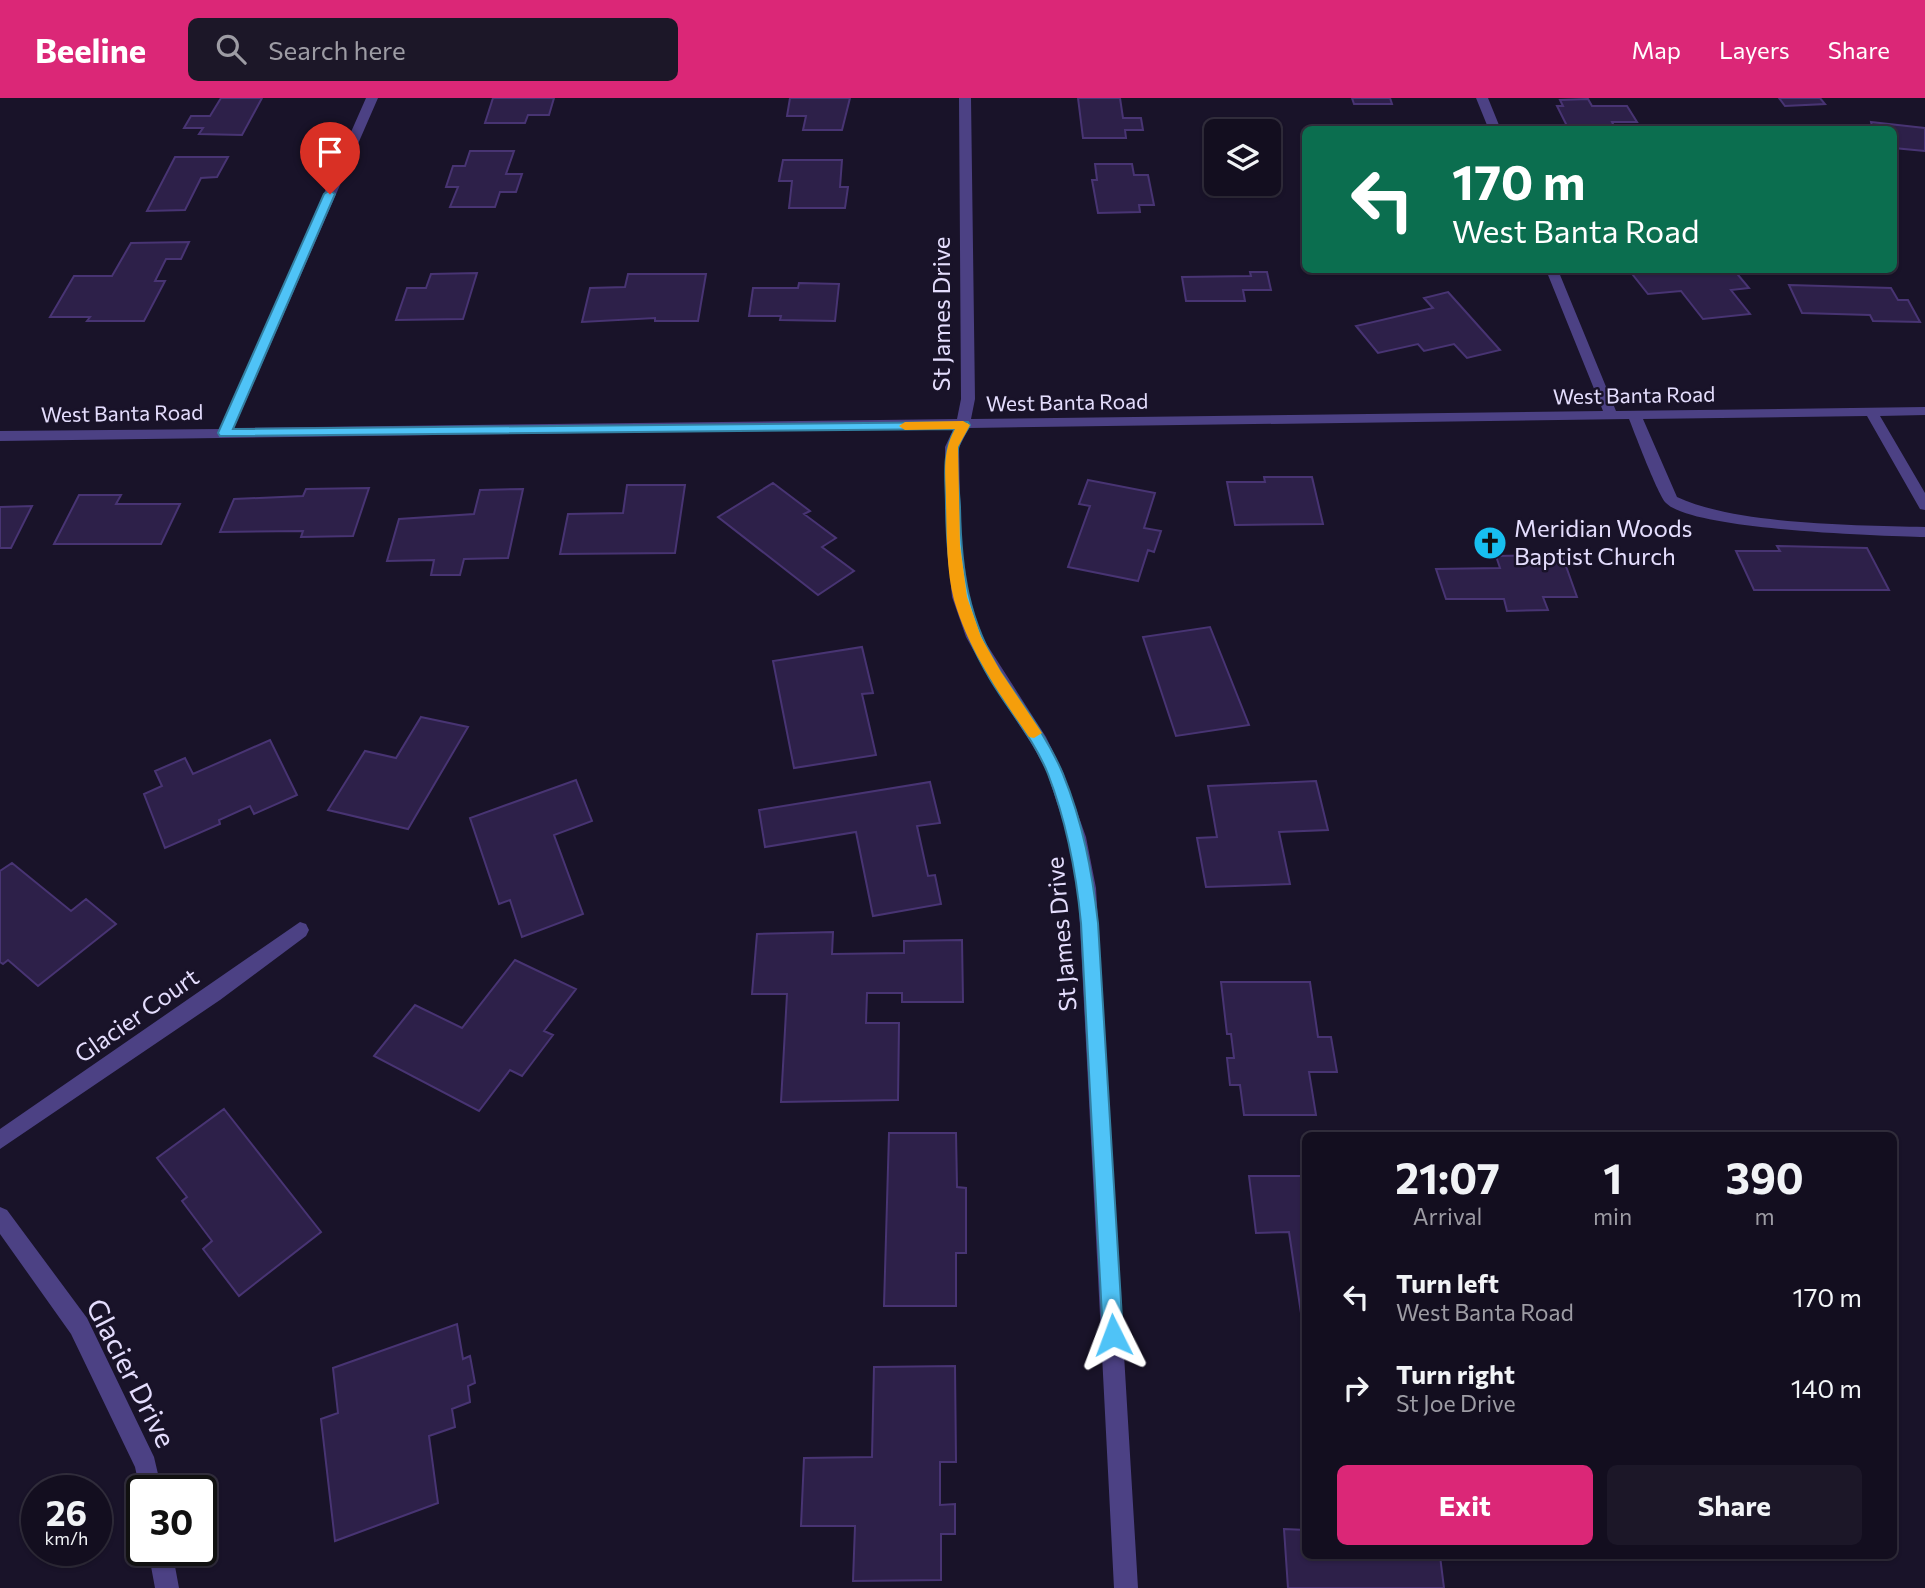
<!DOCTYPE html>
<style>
:root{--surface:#130e1f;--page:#1c1728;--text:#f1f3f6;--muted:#9d9ca4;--line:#322e3d;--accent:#db2777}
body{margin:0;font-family:Commissioner,sans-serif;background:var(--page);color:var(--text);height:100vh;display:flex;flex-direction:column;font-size:26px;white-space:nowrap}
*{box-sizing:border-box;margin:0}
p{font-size:23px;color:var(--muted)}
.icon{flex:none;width:38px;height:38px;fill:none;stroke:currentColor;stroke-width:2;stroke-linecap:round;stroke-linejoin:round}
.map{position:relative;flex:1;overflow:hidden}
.side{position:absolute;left:1302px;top:1034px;width:595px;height:427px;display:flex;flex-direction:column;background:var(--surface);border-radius:10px;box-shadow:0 2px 5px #0004,0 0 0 2px var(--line)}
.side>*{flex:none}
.guide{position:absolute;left:1302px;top:28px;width:595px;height:147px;border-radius:10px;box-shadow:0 2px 5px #0004,0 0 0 2px var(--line);background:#0b6e4f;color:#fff;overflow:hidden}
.buttons{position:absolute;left:1204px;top:21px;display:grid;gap:14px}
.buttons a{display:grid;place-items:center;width:77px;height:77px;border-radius:10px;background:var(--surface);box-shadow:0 2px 5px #0004,0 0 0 2px var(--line);font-size:35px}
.speed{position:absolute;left:21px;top:1377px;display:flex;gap:14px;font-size:35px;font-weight:700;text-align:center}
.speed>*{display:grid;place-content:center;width:91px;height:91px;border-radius:50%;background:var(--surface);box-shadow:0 2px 5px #0004,0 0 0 2px var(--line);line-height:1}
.speed small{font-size:18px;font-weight:400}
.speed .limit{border:4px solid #111;border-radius:10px;background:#fff;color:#111}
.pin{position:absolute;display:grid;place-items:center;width:60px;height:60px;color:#fff;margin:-72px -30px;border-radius:50% 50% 50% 0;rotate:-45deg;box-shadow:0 0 7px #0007}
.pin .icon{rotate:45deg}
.me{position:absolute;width:77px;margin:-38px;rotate:357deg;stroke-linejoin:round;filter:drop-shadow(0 0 5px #0008)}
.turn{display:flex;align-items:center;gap:24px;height:147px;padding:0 35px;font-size:32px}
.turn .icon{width:91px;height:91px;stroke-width:2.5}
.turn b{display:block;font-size:49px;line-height:60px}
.eta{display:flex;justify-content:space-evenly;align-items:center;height:119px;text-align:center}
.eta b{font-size:42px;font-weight:700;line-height:49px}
.button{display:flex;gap:14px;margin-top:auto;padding:14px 35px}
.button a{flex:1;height:80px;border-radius:10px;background:var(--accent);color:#fff;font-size:28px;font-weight:700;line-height:80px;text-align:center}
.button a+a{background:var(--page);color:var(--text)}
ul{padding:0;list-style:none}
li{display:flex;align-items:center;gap:21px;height:91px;padding:0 35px}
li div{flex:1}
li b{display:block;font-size:26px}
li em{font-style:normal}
header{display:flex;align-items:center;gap:42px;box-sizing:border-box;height:98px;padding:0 35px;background:var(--accent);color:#fff}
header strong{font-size:33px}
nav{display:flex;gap:38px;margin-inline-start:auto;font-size:24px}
.search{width:490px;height:63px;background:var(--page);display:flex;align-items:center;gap:18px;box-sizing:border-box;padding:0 24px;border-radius:10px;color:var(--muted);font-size:26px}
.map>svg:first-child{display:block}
.building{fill:#2d2049;stroke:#483473;stroke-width:2}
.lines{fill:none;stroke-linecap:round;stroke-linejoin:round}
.minor{fill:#4c4184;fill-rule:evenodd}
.route{fill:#4fc3f7;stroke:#337fa1;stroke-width:2}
.slow{fill:#f59e0b}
.labels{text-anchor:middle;stroke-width:5;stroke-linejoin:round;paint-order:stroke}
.far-street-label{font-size:21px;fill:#e4ddfd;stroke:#191329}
.street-label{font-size:24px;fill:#e4ddfd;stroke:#191329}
.poi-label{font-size:24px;fill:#e4ddfd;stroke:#191329;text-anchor:start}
.near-street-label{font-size:28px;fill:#e4ddfd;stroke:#191329}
</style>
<header>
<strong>Beeline</strong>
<div class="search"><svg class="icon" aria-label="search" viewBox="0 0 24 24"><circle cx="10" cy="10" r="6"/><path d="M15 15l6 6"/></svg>Search here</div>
<nav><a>Map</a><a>Layers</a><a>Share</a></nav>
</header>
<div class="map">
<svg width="1925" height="1490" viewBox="0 0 1925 1490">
<rect width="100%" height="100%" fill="#191329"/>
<path class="building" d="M221 0H262L242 37 199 36 203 30H184L191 18H210Z
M493 0H554L549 17H528L525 25H485Z
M790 0H850L842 32H803L806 18H787Z
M1078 0H1120L1123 20H1141L1143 32H1125L1126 40H1083Z
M1352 0H1390L1392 6H1354Z
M1779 0H1820L1825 6 1785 8Z
M1588 1 1592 8H1627L1637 24H1612L1616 32H1569L1557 8H1563L1560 2Z
M1871 24 1925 30V53L1894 50V32H1873Z
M470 53H514L506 76H522L516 94H500L495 109H450L458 89H446L453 68H465Z
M175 59H228L217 79 201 80 185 112 147 113Z
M783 62H842L840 89H848L845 110H789L792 83H779Z
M1095 66H1132L1134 77H1148L1154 107H1139L1140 114 1098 115 1092 82H1097Z
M189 144 181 161H166L155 183H165L144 223H87L90 219H50L74 178H112L131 145Z
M1629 172H1734L1749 190 1731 192 1750 216 1703 221 1681 193 1648 196Z
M1250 174H1267L1271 192H1243L1245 203H1186L1182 179 1251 178Z
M477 175 463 221 396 222 407 190H426L431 176Z
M628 176H706L698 223H655V220L582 224 590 190 625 189Z
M799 185 839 186 835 223 780 222 781 218H749L753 190H798Z
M1789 187 1891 190 1898 202H1908L1920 224 1873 223 1870 217 1802 215Z
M1448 194 1500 252 1467 260 1454 246 1424 253 1418 246 1378 255 1356 228 1433 210 1424 200Z
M1264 379H1312L1323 426 1235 427 1227 384H1265Z
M1088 382 1155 395 1144 430 1161 433 1154 454 1148 452 1138 483 1068 469 1090 408 1079 406Z
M773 385 810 413 804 416 836 440 822 449 854 473 818 497 718 419Z
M627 387H685L675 455 560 456 568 416 623 415Z
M369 390 353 438 301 439 303 433 220 434 234 401 303 398 306 391Z
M523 391 508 460 464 461 460 477H431L434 462 387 463 399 421 474 416 480 392Z
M79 397H121L116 406H180L161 446H54Z
M32 408 11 450H0V409Z
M1777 448 1867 450 1889 492H1754L1736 453H1780Z
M1562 457 1577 499H1543L1548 512 1507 513 1504 501H1446L1436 471 1500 470 1496 458Z
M1210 529 1249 627 1176 638 1143 539Z
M862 549 873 595 862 596 876 657 794 670 773 563Z
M421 619 468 629 408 731 328 712 365 653 396 660Z
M270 642 297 697 254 716 250 708 219 722 220 726 165 750 144 696 162 688 155 673 185 660 193 676Z
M576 682 592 723 554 737 583 816 522 839 510 802 499 806 470 720Z
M1316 683 1328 732 1279 734 1290 786 1206 789 1197 740 1217 739 1208 688Z
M930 684 940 725 917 728 928 778 935 777 941 806 873 818 856 734 765 749 759 712Z
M12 765 71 813 86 801 116 826 38 888 8 862 3 866 0 864V773Z
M833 834 832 856 904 855V843L962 842 963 904H902V895H867L866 925H899L898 1002 781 1004 787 896H752L757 836Z
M515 862 576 891 544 933 553 937 522 978 510 972 479 1013 374 958 415 907 462 930Z
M1221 884H1310L1318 939H1331L1337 974H1309L1316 1017H1244L1240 987H1230L1227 960H1234L1231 936H1227Z
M224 1011 321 1134 239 1198 203 1151 212 1143 182 1103 187 1099 157 1060Z
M889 1035H956L957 1089 966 1090V1155H956V1208H884Z
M1249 1078H1306V1249L1289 1134 1256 1135Z
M457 1226 463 1261 470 1258 475 1285 468 1288 470 1304 452 1311 455 1329 429 1338 438 1405 335 1443 321 1321 338 1315 333 1270Z
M955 1268 956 1364H940V1407L955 1406V1436H941V1482L853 1483 855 1428H801L804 1360 872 1359 874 1269Z
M1284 1431 1306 1432V1458H1440L1444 1490H1288Z"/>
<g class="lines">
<path class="minor" d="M366 0H378L234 330 957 321 961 301 959 0H971L975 301 971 321 1603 313 1546 172H1558L1616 313 1925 309V317L1880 318 1925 395V412L1920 411 1867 318 1643 321 1677 399C1737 427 1856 427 1925 429V439C1881 438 1692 432 1666 405 1658 397 1635 336 1629 321L969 330 959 349 961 447 968 499 982 539 1046 639 1063 674 1086 739 1096 790 1138 1490H1114L1078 790 1068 739 1047 674 1033 648 990 582 966 539 952 499 947 447 945 349 954 330 0 343V333L220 331Z
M1476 0H1488L1501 32H1489Z
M300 824 306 826 309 832 306 838 220 902 0 1051V1031Z
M0 1109 7 1112 87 1220 154 1359 162 1393H142V1401L135 1369 71 1236 0 1136Z
M148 1452H172L179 1490H155Z"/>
</g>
<path class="route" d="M330 92 335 96 233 331 968 324 970 327C966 334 959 343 958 351 956 369 959 391 960 409 961 471 968 523 1002 576 1024 609 1048 640 1063 676 1083 725 1092 773 1098 825L1123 1237 1120 1244 1113 1247 1106 1244 1103 1237 1081 825C1076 773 1067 725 1048 676 1034 641 1009 613 990 581 955 522 947 477 946 409 946 380 941 357 955 331L220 338 218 335 324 96Z"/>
<path class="slow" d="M963 323 970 327 958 349 960 447 967 499 981 539 1001 574 1042 635 1034 640 1029 639C999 595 969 553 954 502 946 471 947 436 946 405 946 378 941 356 955 331L905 332 899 328 905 324Z"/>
<defs>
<symbol id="church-disc" viewBox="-11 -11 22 22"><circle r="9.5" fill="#17bfef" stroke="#191329"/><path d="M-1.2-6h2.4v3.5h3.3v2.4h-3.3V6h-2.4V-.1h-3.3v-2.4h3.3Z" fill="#111"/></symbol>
</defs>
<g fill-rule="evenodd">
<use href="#church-disc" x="1471" y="426" width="38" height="38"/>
</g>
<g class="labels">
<g class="far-street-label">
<text transform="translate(1634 298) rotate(-1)" y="7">West Banta Road</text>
<text transform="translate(1067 305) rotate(-1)" y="7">West Banta Road</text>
<text transform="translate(122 316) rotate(-1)" y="7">West Banta Road</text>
</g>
<g class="street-label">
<text transform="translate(942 216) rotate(-90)" y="8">St James Drive</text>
<text transform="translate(1062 836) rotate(-95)" y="8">St James Drive</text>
<text transform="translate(137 918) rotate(-35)" y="8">Glacier Court</text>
</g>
<g class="poi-label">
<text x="1514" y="439">Meridian Woods<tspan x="1514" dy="28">Baptist Church</tspan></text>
</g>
<g class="near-street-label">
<text transform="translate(131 1275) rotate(63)" y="10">Glacier Drive</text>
</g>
</g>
</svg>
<div class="buttons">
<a><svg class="icon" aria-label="layers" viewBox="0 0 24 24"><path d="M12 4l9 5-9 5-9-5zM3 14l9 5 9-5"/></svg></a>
</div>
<div class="speed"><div>26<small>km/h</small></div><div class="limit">30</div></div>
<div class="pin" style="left:330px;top:96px;background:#d93025"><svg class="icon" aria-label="arrive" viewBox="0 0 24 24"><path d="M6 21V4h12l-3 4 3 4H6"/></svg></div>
<svg class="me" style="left:1113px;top:1237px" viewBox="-20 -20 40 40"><path d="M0-17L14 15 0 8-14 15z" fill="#4fc3f7" stroke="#fff" stroke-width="4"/></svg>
<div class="guide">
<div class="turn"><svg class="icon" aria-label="left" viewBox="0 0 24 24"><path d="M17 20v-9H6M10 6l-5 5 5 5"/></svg><div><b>170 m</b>West Banta Road</div></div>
</div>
<section class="side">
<div class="eta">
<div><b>21:07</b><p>Arrival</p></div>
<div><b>1</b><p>min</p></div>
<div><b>390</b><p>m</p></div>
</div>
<ul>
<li><svg class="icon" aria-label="left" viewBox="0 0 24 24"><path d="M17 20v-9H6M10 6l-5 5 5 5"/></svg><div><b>Turn left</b><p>West Banta Road</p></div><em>170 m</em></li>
<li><svg class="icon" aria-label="right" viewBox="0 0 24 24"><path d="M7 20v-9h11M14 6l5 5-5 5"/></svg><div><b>Turn right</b><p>St Joe Drive</p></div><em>140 m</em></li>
</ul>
<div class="button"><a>Exit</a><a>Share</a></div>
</section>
</div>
